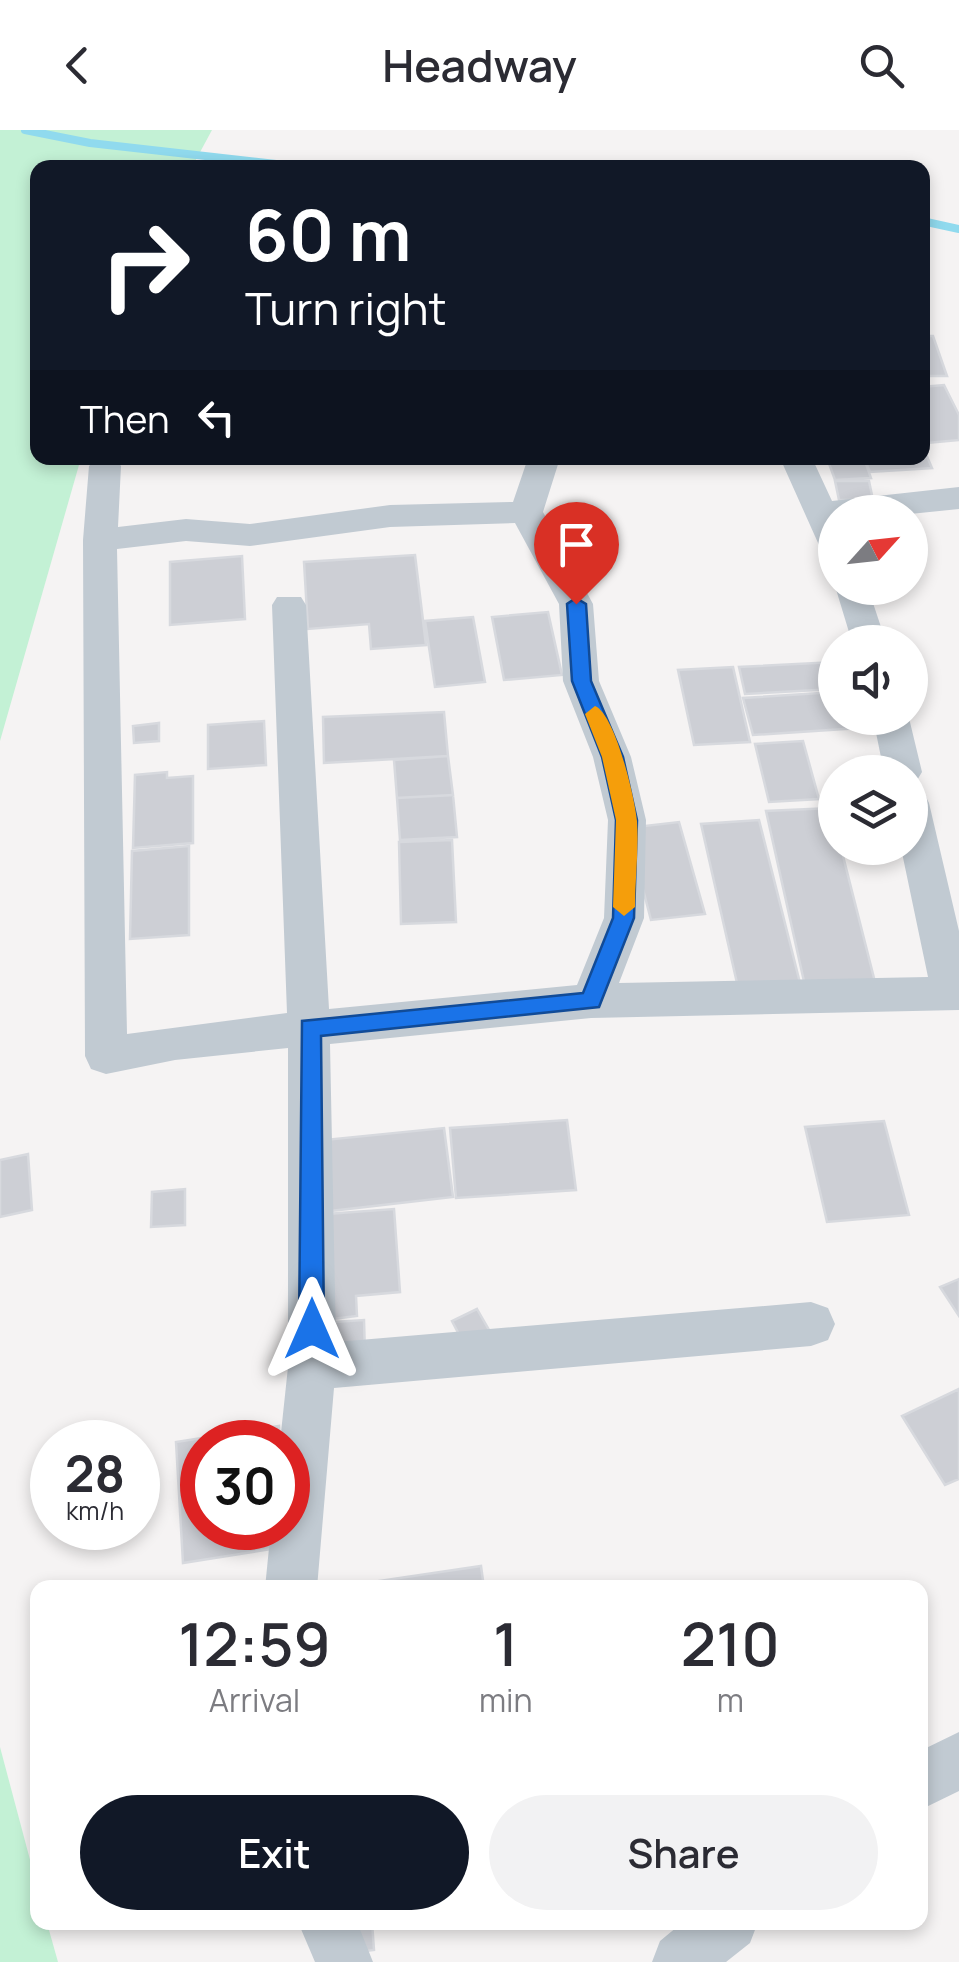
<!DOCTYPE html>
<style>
:root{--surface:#fff;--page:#f2f2f3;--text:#2b2b33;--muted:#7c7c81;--accent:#111827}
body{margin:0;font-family:Manrope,sans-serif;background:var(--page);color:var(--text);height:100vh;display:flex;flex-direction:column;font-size:38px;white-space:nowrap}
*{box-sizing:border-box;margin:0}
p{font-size:32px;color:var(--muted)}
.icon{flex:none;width:55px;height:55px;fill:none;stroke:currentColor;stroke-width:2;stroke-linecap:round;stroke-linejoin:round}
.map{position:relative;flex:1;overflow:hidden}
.sheet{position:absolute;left:30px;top:1450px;width:898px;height:350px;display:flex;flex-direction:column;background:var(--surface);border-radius:20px;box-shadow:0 5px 15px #0003}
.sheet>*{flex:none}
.banner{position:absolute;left:30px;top:30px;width:900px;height:305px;border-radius:20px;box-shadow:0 5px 15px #0003;background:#111827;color:#fff;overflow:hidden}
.needle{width:65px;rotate:63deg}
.fabs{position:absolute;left:818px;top:365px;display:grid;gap:20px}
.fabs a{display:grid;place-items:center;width:110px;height:110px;border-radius:50%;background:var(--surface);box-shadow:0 5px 15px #0003;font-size:50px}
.speed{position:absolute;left:30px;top:1290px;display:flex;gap:20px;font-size:50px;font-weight:700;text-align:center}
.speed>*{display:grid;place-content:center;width:130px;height:130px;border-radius:50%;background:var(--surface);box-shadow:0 5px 15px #0003;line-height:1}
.speed small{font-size:25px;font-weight:400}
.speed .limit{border:15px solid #d22;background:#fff;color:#111}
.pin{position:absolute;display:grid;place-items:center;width:85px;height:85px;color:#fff;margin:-102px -42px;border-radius:50% 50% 50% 0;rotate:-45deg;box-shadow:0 0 10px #0007}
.pin .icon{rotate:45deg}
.me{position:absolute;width:110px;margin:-55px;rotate:0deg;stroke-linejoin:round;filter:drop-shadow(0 0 8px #0008)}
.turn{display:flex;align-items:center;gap:35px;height:210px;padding:0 50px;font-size:45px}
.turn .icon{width:130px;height:130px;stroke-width:2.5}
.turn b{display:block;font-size:70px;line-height:85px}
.then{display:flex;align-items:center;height:95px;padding:0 50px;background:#0003;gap:20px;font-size:38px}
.eta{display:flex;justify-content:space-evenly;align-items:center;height:170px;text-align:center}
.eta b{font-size:60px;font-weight:600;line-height:70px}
.primary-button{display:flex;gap:20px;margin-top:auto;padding:20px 50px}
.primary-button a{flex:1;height:115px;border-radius:60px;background:var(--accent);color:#fff;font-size:40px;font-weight:600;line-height:115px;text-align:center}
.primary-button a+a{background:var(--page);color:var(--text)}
header{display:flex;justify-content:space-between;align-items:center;height:130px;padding:0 50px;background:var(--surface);font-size:45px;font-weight:600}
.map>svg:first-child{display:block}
.green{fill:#c3f1d5}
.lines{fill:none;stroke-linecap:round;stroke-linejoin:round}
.stream{stroke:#90daee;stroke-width:8}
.building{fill:#cdcfd5;stroke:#d7d9de;stroke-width:2.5}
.street{fill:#c1cad2;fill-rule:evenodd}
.route{fill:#1a73e8;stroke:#114b97;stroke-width:2.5}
.slow{fill:#f59e0b}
</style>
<header><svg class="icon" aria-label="back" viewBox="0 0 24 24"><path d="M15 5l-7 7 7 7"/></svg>Headway<svg class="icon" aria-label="search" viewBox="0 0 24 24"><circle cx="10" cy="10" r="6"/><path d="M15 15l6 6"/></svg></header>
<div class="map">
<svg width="959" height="1832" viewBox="0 0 959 1832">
<rect width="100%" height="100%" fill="#f5f3f3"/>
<path class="green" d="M0 0H212L192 37 38 38V328H81L0 611Z
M0 1617 37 1756 38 1792 47 1793 58 1832H0Z"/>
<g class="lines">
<path class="stream" d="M25 0 90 13 312 38
M922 91 959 99"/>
</g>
<path class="building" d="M922 206H933L947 246H922Z
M944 255 959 285V310L927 313 922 305V257Z
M922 315 932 338 870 342 864 328H922Z
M827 328H864L871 348 835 350Z
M835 351H869L873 370H839Z
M415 425 426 515 371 519 369 494 308 499 304 432Z
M242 426 245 489 170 495V432Z
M548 482 562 545 504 550 492 487Z
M473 487 485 552 435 557 425 491Z
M835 532V559L745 564 739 537Z
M733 537 750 612 694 615 678 540Z
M835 562V588H871L874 597 753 605 743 568Z
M444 582 448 626 324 633 323 587Z
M264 591 266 635 208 639V595Z
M159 593V611L134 613 133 596Z
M803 611 819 669 769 672 755 614Z
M448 626 453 665 397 668 394 630Z
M167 642V648L193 646V713L133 718 135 645Z
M453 665 457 707 400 710 397 668Z
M831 678 835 718H841L875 852 805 856 766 681Z
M759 690 801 857 739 862 701 694Z
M679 692 705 784 651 790 627 698Z
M452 710 456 792 401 794 399 712Z
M189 716V805L130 809 132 721Z
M567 990 576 1060 456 1068 450 998Z
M884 991 909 1085 827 1092 805 997Z
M444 998 453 1067 330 1081 324 1010Z
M28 1024 32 1080 0 1087V1030Z
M185 1059V1095L151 1097 152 1062Z
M394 1079 400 1162 356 1166 357 1186 332 1189 327 1084Z
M959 1149V1186L940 1157Z
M477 1179 489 1200 463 1212 452 1191Z
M364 1190 365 1224 335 1226 334 1192Z
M959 1259V1349L945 1355 902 1286Z
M279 1296 280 1312H202V1398H288V1391L290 1416 183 1433 176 1312Z
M481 1436 484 1458H380L379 1451Z
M340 1792H372L374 1820 342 1824Z"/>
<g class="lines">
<path class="street" d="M528 328H560L543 382 593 474 599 551 631 627 646 690 644 788 619 853 928 847 901 718H910V659L924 663 929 673 959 801V880L591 888 330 914 336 1212 811 1172 828 1178 835 1194 828 1210 811 1216 334 1258 317 1458H265L271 1398H288V1312H280L288 1237V918L175 930 106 944 91 939 85 926 83 410 89 336 98 328 116 329 121 336 118 397 186 389 250 394 390 375 513 372ZM515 393 559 474 563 551 593 627 608 690 604 788 577 855 329 879 306 475 301 467H277L272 475 287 883 127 904 117 419 186 411 250 416 390 397Z
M780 328H812L832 371 959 357V379L910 384 835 382V427L823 424Z
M835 456 868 458 886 512H852Z
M873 588H909L922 642 916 652 910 654V642H884Z
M959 1602V1661L920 1680V1621Z
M298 1792H357L373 1832H315Z
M683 1792H758L750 1813 726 1832H652L660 1811Z"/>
</g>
<path class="route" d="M576 468 586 474 591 551 623 627 637 690 634 788 599 877 321 906 324 1199 320 1208 312 1211 303 1208 299 1199 302 891 583 863 613 788 616 690 602 627 572 551 567 474Z"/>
<path class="slow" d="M595 576C615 584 635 668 637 691 639 719 635 749 635 777L624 786 613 777 616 690 602 627 585 584Z"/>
</svg>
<div class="fabs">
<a><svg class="needle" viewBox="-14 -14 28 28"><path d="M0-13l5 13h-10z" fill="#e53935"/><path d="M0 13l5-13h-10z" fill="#7c7c81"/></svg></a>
<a><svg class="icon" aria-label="sound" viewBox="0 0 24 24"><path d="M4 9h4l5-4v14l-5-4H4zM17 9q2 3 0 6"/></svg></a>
<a><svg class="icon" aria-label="layers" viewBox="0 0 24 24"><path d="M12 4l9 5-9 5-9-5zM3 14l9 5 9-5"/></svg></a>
</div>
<div class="speed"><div>28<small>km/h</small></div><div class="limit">30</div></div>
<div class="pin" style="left:576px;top:474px;background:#d93025"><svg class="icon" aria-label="arrive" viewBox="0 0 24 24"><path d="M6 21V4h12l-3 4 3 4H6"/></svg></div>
<svg class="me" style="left:312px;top:1199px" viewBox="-20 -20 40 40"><path d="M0-17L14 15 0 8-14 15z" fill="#1a73e8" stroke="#fff" stroke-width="4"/></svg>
<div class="banner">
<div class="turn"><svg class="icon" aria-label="right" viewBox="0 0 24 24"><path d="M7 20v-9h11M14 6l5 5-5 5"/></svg><div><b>60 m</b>Turn right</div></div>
<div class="then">Then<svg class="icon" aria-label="left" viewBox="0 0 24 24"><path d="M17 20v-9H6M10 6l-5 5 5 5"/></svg></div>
</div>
<section class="sheet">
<div class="eta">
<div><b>12:59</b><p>Arrival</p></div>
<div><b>1</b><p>min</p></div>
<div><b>210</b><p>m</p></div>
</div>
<div class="primary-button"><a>Exit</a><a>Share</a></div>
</section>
</div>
